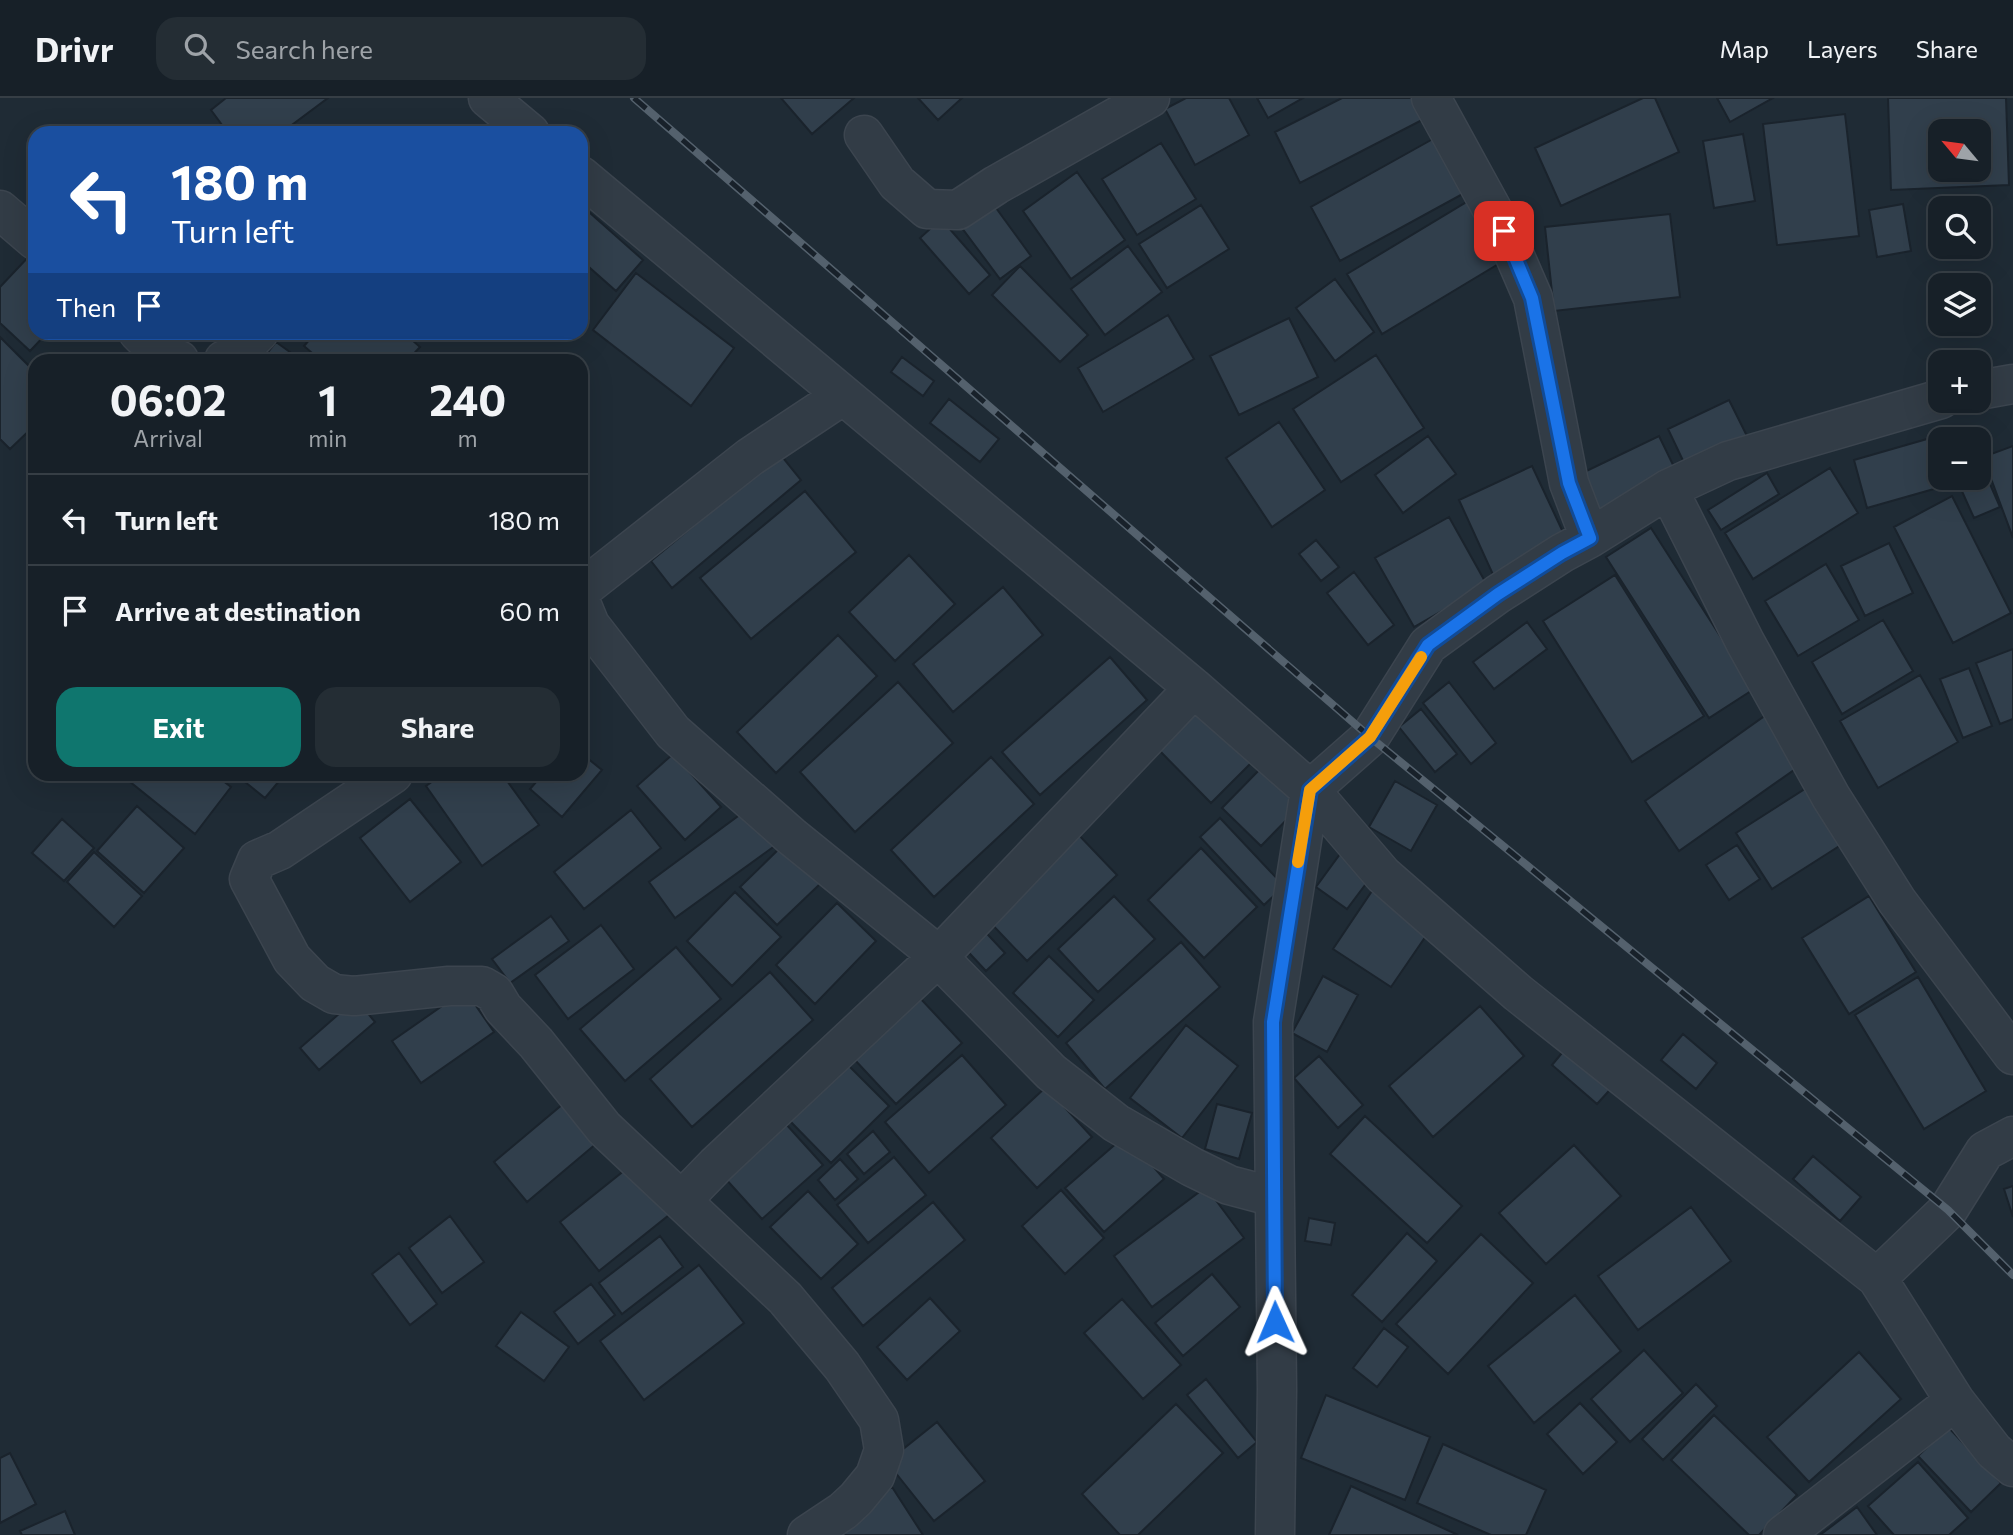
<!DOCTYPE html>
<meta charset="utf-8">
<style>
:root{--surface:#172028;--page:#242d34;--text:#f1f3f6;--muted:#9ea3a8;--line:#363e45;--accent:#0f766e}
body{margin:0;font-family:Commissioner,sans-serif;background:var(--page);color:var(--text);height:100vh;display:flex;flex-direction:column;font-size:26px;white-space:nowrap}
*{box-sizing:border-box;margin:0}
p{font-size:23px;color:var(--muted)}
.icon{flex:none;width:38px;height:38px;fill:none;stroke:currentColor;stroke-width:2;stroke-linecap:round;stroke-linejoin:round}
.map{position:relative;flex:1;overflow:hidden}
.details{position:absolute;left:28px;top:256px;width:560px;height:427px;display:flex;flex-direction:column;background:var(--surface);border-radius:21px;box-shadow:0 7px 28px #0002,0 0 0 2px var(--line)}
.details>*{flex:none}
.hud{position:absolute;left:28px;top:28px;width:560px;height:214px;border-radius:21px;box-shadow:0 7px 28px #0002,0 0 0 2px var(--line);background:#1a4fa0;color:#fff;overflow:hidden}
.needle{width:46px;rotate:299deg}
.fabs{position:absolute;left:1928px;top:21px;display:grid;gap:14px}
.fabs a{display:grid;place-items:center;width:63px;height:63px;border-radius:14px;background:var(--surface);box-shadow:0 7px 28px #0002,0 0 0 2px var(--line);font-size:35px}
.pin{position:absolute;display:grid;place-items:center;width:60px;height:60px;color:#fff;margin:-30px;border-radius:14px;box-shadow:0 4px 10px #0006}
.me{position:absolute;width:77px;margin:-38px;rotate:359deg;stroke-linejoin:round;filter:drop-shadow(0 0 5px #0008)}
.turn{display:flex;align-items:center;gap:24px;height:147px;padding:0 28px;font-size:32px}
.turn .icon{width:91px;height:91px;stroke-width:2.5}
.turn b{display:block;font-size:49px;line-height:60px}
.then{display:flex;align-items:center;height:66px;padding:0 28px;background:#0003;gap:14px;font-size:26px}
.eta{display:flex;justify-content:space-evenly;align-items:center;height:119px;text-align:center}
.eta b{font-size:42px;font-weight:700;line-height:49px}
.primary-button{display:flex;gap:14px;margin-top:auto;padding:14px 28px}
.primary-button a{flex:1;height:80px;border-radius:21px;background:var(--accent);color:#fff;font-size:28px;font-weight:700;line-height:80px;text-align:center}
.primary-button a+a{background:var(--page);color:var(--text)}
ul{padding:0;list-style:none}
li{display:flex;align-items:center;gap:21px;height:91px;padding:0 28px;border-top:2px solid var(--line)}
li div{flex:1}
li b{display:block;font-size:26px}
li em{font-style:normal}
header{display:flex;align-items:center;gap:42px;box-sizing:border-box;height:98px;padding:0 35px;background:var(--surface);border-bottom:2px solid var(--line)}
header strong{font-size:33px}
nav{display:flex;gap:38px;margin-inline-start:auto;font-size:24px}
.search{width:490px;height:63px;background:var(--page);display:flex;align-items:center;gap:18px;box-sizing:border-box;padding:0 24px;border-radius:21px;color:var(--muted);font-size:26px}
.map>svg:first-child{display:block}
.building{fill:#313f4c;stroke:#1a232c;stroke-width:2;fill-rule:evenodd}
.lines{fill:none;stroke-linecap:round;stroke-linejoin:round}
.minor-casing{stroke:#3c454f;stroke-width:41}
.minor{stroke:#323c46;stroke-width:38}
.rail-casing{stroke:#54616d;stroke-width:8}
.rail{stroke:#18212a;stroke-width:5;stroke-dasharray:16;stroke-linecap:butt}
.route-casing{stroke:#114b97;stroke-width:18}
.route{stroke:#1a73e8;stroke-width:12}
.slow{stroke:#f59e0b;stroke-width:12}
</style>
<header>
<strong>Drivr</strong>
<div class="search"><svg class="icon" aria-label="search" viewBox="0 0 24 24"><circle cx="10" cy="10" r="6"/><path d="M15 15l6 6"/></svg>Search here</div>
<nav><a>Map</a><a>Layers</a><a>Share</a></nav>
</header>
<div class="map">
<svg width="2013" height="1437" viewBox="0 0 2013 1437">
<rect width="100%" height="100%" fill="#1f2b35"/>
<path class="building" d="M226 0H328L281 35H228L211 12Z
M781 0H854L812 36Z
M918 0H962L938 22Z
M1186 0H1229L1249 37 1195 67 1165 11Z
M1257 0H1303L1268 20Z
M1342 0H1415L1426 20 1300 85 1275 34Z
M1643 0H1655L1679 54 1561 108 1535 50Z
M1717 0H1773L1730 24Z
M1888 0H2006L2009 87 1891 92ZM1941 33H1979V72H1941Z
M1845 16 1859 138 1777 147 1763 26Z
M1743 36 1755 103 1714 110 1703 43Z
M1440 37 1470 92 1340 163 1311 109Z
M1161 45 1196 101 1137 137 1102 81Z
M1077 74 1125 142 1071 181 1023 113Z
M988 99 1031 158 1000 181 956 122Z
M1470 102 1505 162 1382 236 1347 176Z
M1903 106 1911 153 1877 159 1869 112Z
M581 107 643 162 616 193 581 162Z
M1201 107 1229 151 1167 190 1139 146Z
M1670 116 1680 199 1554 213 1545 129Z
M941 121 990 177 969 196 920 140Z
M1128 148 1162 194 1105 237 1071 191Z
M34 153 35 234H48L30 253 0 225V189Z
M1020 168 1088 237 1060 264 992 197Z
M636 175 734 250 691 308 593 232Z
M1335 181 1374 234 1335 263 1296 210Z
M1168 217 1194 261 1103 314 1078 270Z
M1289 220 1318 279 1239 317 1210 258Z
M316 234H403L420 249 408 262H320L304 248Z
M0 239 35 274V327L10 351 0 341Z
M276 244 301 262H262Z
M1376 257 1424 330 1341 384 1293 311Z
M902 259 934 283 923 298 891 274Z
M949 301 999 341 980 364 930 325Z
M1729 302 1749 342 1687 371 1668 331Z
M1279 324 1325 392 1272 429 1226 360Z
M1428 338 1456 376 1403 415 1375 377Z
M1659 338 1677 375 1596 413 1578 377Z
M1934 339 1941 362V380H1946L1948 387 1867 410 1854 362Z
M2013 348V440L1983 359Z
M780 356 801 382 672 490 651 463Z
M1979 361 2000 409 1974 420 1956 380H1979Z
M1532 368 1569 447 1495 481 1459 402Z
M1830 370 1858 415 1753 481 1725 435Z
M1767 375 1779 396 1721 432 1708 412Z
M805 393 856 454 751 541 700 480Z
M1952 398 2011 515 1953 545 1894 429Z
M1449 419 1487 487 1414 529 1375 460Z
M1651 430 1754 591 1709 620 1606 459Z
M1316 442 1339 469 1321 483 1299 456Z
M1889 445 1913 495 1865 518 1841 468Z
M909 457 955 506 895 563 849 514Z
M1826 466 1859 522 1798 558 1765 503Z
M1354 474 1394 527 1368 547 1327 495Z
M1615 477 1704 618 1632 664 1543 523Z
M1003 489 1043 537 953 614 913 566Z
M1883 522 1913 573 1842 616 1812 564Z
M1527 524 1547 551 1494 591 1473 564Z
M838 537 877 578 776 675 737 634Z
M2013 551V621L2000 626 1976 565Z
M1110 559 1147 602 1040 697 1002 654Z
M1969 570 1992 628 1963 640 1940 581Z
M1920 577 1958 644 1878 690 1840 623Z
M898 584 953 645 855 734 800 674Z
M1449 584 1496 645 1471 666 1423 605Z
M1199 606 1254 662 1211 705 1156 649Z
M1421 611 1457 656 1435 674 1399 629Z
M1766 617 1801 667 1679 753 1645 703Z
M581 655 602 672 562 719 530 691 543 676H581Z
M673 656 721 709 685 742 637 688Z
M991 659 1034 706 934 799 891 752Z
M1265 666 1304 704 1261 748 1222 710Z
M126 676H214L231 689 195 736 124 679Z
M235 676H285L265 700Z
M443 676H502L539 727 482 768 426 688Z
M1395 683 1437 707 1411 753 1369 729Z
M1808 689 1844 745 1772 791 1736 735Z
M410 701 461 764 410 804 360 740Z
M137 708 184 750 144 795 97 753Z
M749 710 776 747 675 820 649 784Z
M631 712 661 750 584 811 554 774Z
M1220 720 1284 788 1264 807 1200 739Z
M62 721 94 750 64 783 32 755Z
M1074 732 1117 777 1027 863 984 818Z
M783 747 820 786 777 827 740 789Z
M1737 747 1760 781 1729 802 1706 767Z
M1201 750 1257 809 1204 860 1148 802Z
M1343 752 1374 775 1347 811 1316 789Z
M94 754 142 798 114 829 67 784Z
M1372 793 1430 832 1391 889 1333 851Z
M735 794 781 839 732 888 687 843Z
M1114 798 1155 841 1098 894 1058 851Z
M1869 798 1916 874 1849 916 1802 840Z
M837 805 876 843 815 906 776 867Z
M551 818 569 843 510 885 492 861Z
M977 825 1005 855 986 873 958 843Z
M601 827 634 871 568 921 535 877Z
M1181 844 1220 889 1105 991 1066 945Z
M676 849 721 901 625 983 580 931Z
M1049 858 1094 902 1058 939 1013 895Z
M770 874 813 922 692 1029 650 981Z
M1323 878 1358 897 1327 954 1292 935Z
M1918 879 1986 993 1924 1031 1855 917Z
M465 892 494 934 421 985 392 943Z
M920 900 962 945 896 1006 854 961Z
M356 901 375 924 319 972 300 950Z
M1480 908 1524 958 1433 1039 1389 988Z
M1186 927 1238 968 1182 1040 1130 1000Z
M1683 936 1717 965 1696 991 1661 962Z
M1571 944 1617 984 1597 1006 1552 967Z
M962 957 1006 1007 929 1075 885 1024Z
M1319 958 1363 1007 1338 1030 1294 980Z
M846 965 889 1008 831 1065 789 1022Z
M1046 989 1092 1039 1037 1090 991 1040Z
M563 1006 597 1045 527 1104 494 1064Z
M1217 1006 1252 1015 1239 1061 1205 1051Z
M1365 1018 1462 1108 1427 1145 1330 1056Z
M785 1025 823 1067 762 1121 724 1079Z
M873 1033 890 1054 864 1076 847 1056Z
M1126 1037 1164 1081 1104 1134 1065 1090Z
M1574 1047 1621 1098 1546 1166 1499 1115Z
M1813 1058 1861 1099 1840 1123 1793 1081Z
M894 1059 926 1097 868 1145 837 1107Z
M840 1061 858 1081 835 1102 818 1082Z
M630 1068 669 1117 599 1173 560 1124Z
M2013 1088V1119L2004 1091Z
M1206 1089 1244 1140 1152 1209 1114 1158Z
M1061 1092 1104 1140 1065 1176 1022 1128Z
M808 1093 858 1146 821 1181 770 1129Z
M933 1104 965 1142 863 1228 832 1190Z
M1691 1109 1731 1163 1638 1232 1598 1178Z
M450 1118 484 1164 442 1195 409 1150Z
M1309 1120 1335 1125 1331 1147 1305 1143Z
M1407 1135 1437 1163 1382 1224 1352 1197Z
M1481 1136 1533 1185 1448 1276 1396 1226Z
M660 1138 683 1169 622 1216 599 1185Z
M399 1155 437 1206 410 1227 372 1176Z
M699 1167 744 1225 644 1302 600 1243Z
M1212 1176 1240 1209 1183 1258 1155 1225Z
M591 1186 615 1217 578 1246 554 1214Z
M1575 1197 1621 1253 1534 1325 1488 1268Z
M930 1200 960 1233 907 1282 877 1249Z
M1122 1201 1181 1267 1143 1301 1084 1235Z
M521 1214 569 1249 544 1283 496 1248Z
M1384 1230 1408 1249 1377 1289 1353 1270Z
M1644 1252 1683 1295 1630 1344 1591 1301Z
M1859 1254 1901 1301 1809 1384 1767 1339Z
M1206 1281 1257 1344 1238 1360 1187 1297Z
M1696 1286 1717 1308 1663 1362 1642 1341Z
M1326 1297 1430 1339 1405 1402 1301 1360Z
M1580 1305 1617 1344 1583 1376 1547 1336Z
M1176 1306 1223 1355 1138 1437H1120L1082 1396Z
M1714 1317 1797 1397 1759 1437H1749L1671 1362Z
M937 1324 985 1383 934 1423 887 1364Z
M1948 1329 2001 1385 1971 1414 1918 1358Z
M1443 1346 1546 1392 1526 1437H1491L1417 1405Z
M10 1355 36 1406 0 1425V1360Z
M1918 1364 1968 1420 1949 1437H1894L1868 1408Z
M1351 1388 1458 1437H1329Z
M892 1389 923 1437H840L834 1428Z
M1857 1409 1877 1437H1820Z
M65 1413 75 1437H22L20 1433Z"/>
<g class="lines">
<defs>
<path id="minor" d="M488 0 530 35
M1431 0 1504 133 1533 200 1569 385 1590 440
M864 37 897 85 927 111 958 112 996 87 1150 0
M581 78 1194 590 1310 692 1383 777 1518 895 1877 1180 1955 1303 1994 1353 2013 1369
M0 112 35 142
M138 234 160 256 179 262
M224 262 236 257 259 234
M1979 292 2013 286
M1668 391 1745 544 1831 699 1897 803 2013 957
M581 492 750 359 842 298
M581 505 590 527 673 634 791 738 928 849 1051 974 1116 1025 1192 1069 1229 1087 1274 1099
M393 676 280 752 257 762 249 781 292 861 315 885 334 896 354 898 449 888H482L494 895 503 910 536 945 604 1030 785 1200 842 1268 879 1322 884 1352 875 1378 856 1401 843 1413 807 1437
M682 1102 716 1067 938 859 1194 590
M1877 1180 1948 1112 1985 1053 2013 1038
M1275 1437 1277 1291 1273 924 1310 692 1370 639 1428 547 1498 496 1562 455 1590 440 1668 391 1728 363 1941 301
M1783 1437 1955 1303"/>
</defs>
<use href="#minor" class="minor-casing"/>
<use href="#minor" class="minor"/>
<defs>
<path id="rail" d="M634 0 1370 639 1948 1112 2013 1177"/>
</defs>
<use href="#rail" class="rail-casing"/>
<use href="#rail" class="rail"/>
</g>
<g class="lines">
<defs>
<path id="route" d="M1275 1224 1273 924 1310 692 1370 639 1428 547 1498 496 1562 455 1590 440 1569 385 1532 200 1504 133"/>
</defs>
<use href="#route" class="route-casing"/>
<use href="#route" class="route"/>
<path class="slow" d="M1298 764 1310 692 1370 639 1421 559"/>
</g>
</svg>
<div class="fabs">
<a><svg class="needle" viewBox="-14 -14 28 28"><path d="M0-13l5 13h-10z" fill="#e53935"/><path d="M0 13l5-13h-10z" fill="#9ea3a8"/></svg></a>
<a><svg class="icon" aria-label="search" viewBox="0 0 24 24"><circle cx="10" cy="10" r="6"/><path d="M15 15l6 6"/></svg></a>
<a><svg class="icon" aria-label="layers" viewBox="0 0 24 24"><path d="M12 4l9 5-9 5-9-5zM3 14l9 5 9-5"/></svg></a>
<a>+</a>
<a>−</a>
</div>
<div class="pin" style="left:1504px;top:133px;background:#d93025"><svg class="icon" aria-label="arrive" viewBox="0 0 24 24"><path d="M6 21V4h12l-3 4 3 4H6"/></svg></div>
<svg class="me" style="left:1275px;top:1224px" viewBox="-20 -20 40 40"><path d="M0-17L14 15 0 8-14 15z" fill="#1a73e8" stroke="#fff" stroke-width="4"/></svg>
<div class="hud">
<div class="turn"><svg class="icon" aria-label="left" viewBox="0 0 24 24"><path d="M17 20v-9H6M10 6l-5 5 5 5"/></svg><div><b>180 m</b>Turn left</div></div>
<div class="then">Then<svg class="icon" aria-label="arrive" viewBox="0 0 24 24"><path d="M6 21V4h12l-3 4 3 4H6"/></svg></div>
</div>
<section class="details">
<div class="eta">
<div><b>06:02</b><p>Arrival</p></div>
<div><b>1</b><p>min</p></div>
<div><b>240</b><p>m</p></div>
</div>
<ul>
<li><svg class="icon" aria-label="left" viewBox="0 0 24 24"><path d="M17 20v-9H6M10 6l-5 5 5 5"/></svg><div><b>Turn left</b></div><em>180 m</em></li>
<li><svg class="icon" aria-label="arrive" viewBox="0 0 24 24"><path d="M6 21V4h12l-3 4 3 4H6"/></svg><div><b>Arrive at destination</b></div><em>60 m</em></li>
</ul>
<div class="primary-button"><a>Exit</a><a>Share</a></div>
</section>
</div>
